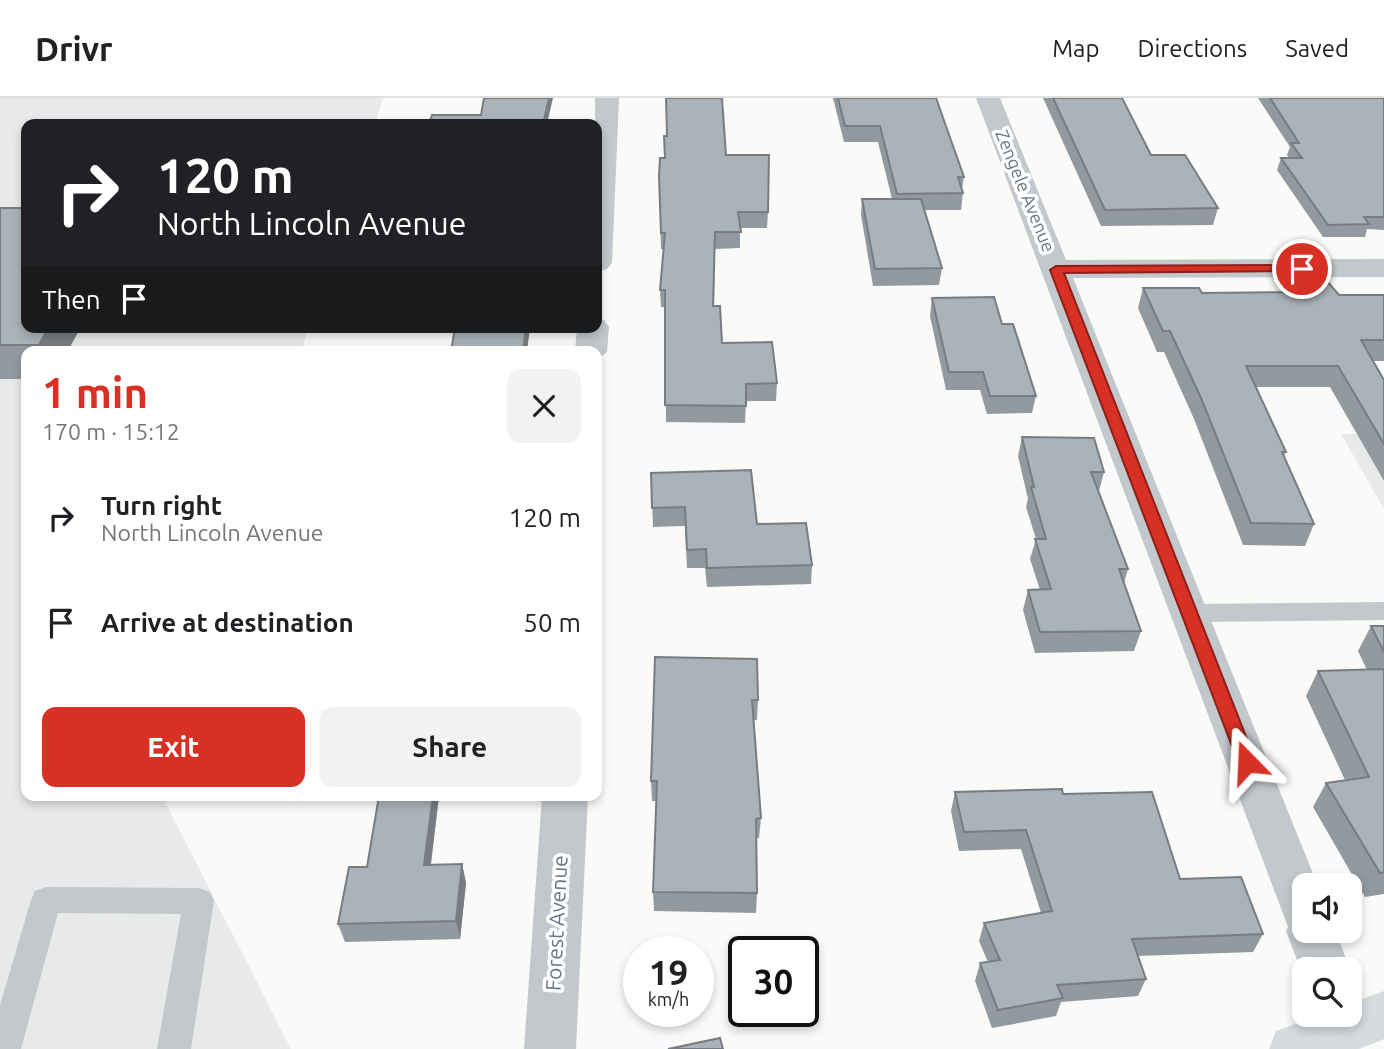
<!DOCTYPE html>
<meta charset="utf-8">
<style>
:root{--surface:#fff;--page:#f2f2f2;--text:#202124;--muted:#757577;--line:#e0e0e0;--accent:#d93025}
body{margin:0;font-family:Ubuntu,sans-serif;background:var(--page);color:var(--text);height:100vh;display:flex;flex-direction:column;font-size:26px;white-space:nowrap}
*{box-sizing:border-box;margin:0}
p{font-size:23px;color:var(--muted)}
.icon{flex:none;width:38px;height:38px;fill:none;stroke:currentColor;stroke-width:2;stroke-linecap:round;stroke-linejoin:round}
.map{position:relative;flex:1;overflow:hidden}
.sheet{position:absolute;left:21px;top:248px;width:581px;height:455px;display:flex;flex-direction:column;background:var(--surface);border-radius:14px;box-shadow:0 4px 10px #0003}
.sheet>*{flex:none}
.banner{position:absolute;left:21px;top:21px;width:581px;height:214px;border-radius:14px;box-shadow:0 4px 10px #0003;background:#202124;color:#fff;overflow:hidden}
.buttons{position:absolute;left:1292px;top:775px;display:grid;gap:14px}
.buttons a{display:grid;place-items:center;width:70px;height:70px;border-radius:14px;background:var(--surface);box-shadow:0 4px 10px #0003;font-size:35px}
.speed{position:absolute;left:623px;top:838px;display:flex;gap:14px;font-size:35px;font-weight:700;text-align:center}
.speed>*{display:grid;place-content:center;width:91px;height:91px;border-radius:50%;background:var(--surface);box-shadow:0 4px 10px #0003;line-height:1}
.speed small{font-size:18px;font-weight:400}
.speed .limit{border:4px solid #111;border-radius:10px;background:#fff;color:#111}
.pin{position:absolute;display:grid;place-items:center;width:60px;height:60px;color:#fff;margin:-30px;border:4px solid #fff;border-radius:50%;box-shadow:0 2px 7px #0007}
.me{position:absolute;width:77px;margin:-38px;rotate:339deg;stroke-linejoin:round;filter:drop-shadow(0 0 5px #0008)}
.turn{display:flex;align-items:center;gap:24px;height:147px;padding:0 21px;font-size:32px}
.turn .icon{width:91px;height:91px;stroke-width:2.5}
.turn b{display:block;font-size:49px;line-height:60px}
.then{display:flex;align-items:center;height:66px;padding:0 21px;background:#0003;gap:14px;font-size:26px}
.round{display:grid;place-items:center;flex:none;width:74px;height:74px;border-radius:14px;background:var(--page)}
.head{display:flex;align-items:center;justify-content:space-between;height:119px;padding:0 21px}
h1{font-size:42px;font-weight:700;line-height:52px;color:var(--accent)}
.cta{display:flex;gap:14px;margin-top:auto;padding:14px 21px}
.cta a{flex:1;height:80px;border-radius:14px;background:var(--accent);color:#fff;font-size:28px;font-weight:700;line-height:80px;text-align:center}
.cta a+a{background:var(--page);color:var(--text)}
ul{padding:0;list-style:none}
li{display:flex;align-items:center;gap:21px;height:105px;padding:0 21px}
li div{flex:1}
li b{display:block;font-size:26px}
li em{font-style:normal}
header{display:flex;align-items:center;gap:42px;box-sizing:border-box;height:98px;padding:0 35px;background:var(--surface);border-bottom:2px solid var(--line)}
header strong{font-size:33px}
nav{display:flex;gap:38px;margin-inline-start:auto;font-size:24px}
.map>svg:first-child{display:block}
.built{fill:#e8e9e9}
.lines{fill:none;stroke-linecap:round;stroke-linejoin:round}
.service{fill:#c3c8cc;fill-rule:evenodd}
.minor{fill:#c3c8cc;fill-rule:evenodd}
.tertiary{fill:#c3c8cc;fill-rule:evenodd}
.secondary{fill:#d6dbdf;fill-rule:evenodd}
.wall{fill:#929a9f}
.shaded-wall{fill:#777d82}
.building{fill:#aab3b9;stroke:#777d82;stroke-width:2}
.route{fill:#d93025;stroke:#8d1f18;stroke-width:2}
.labels{text-anchor:middle;stroke-width:7;stroke-linejoin:round;paint-order:stroke}
.street-label{font-size:18px;fill:#657683;stroke:#fff}
.near-street-label{font-size:21px;fill:#657683;stroke:#fff}
</style>
<header>
<strong>Drivr</strong>
<nav><a>Map</a><a>Directions</a><a>Saved</a></nav>
</header>
<div class="map">
<svg width="1384" height="951" viewBox="0 0 1384 951">
<rect width="100%" height="100%" fill="#fafaf8"/>
<path class="built" d="M0 0H383L375 26H26V229H309L301 254H26V698H162L291 951H0Z
M1341 336H1384V411Z"/>
<g class="lines">
<path class="service" d="M1384 504V522L1190 524 1181 521 1177 515 1181 509 1190 506Z
M46 789 199 790 210 794 214 803 191 951H157L181 816 58 815 21 951H0V907L31 802 35 793Z"/>
<path class="minor" d="M976 0H1000L1066 162 1384 161V179L1073 180 1318 788H1304V833H1336L1350 872 1349 874 1304 872V880L1286 833 1288 829Z"/>
<path class="tertiary" d="M595 0H619L612 165 607 171 597 174Z
M597 221 604 222 609 229 607 254 597 262V254H575L577 229H597Z
M542 698H588L576 951H524Z"/>
<path class="secondary" d="M1384 893V941L1359 951H1269L1276 933 1320 917H1349V906Z"/>
</g>
<path class="wall" d="M833 0H936L964 79 962 91 963 95 961 112H924L942 170 939 187 873 188 861 117 862 101H892L878 44H844Z
M1043 0H1122L1151 57 1218 110 1213 127 1101 128Z
M1258 0H1384V132L1367 131 1365 139H1323L1277 72 1281 60H1289L1287 57 1290 49Z
M726 57 768 114 767 130H740V150L715 151 714 208 722 245 777 285 776 303H746L745 325 666 324 665 209H661L660 192 664 151H661L659 78Z
M0 110 26 229H81L67 254H26V281H0Z
M1296 189 1339 197H1384V263H1373L1384 282V383L1330 289H1256L1286 354 1284 358 1314 426 1305 448 1243 447 1194 321 1164 254H1157L1138 210 1143 190 1202 195 1295 194Z
M932 200 1002 226 1036 298 1032 315 987 316 980 292H946L930 218Z
M1022 339 1104 374 1099 393 1128 471 1124 485 1141 533 1134 553 1035 555 1023 512 1028 492H1040L1030 461 1036 441 1026 409 1028 401 1018 358Z
M651 375 757 426 812 467 811 486 707 489 705 470H687L685 428 653 429Z
M1371 528H1384V796L1365 799 1313 709 1326 685 1345 682 1306 598 1318 573 1367 572 1358 553Z
M655 559 758 602 757 622H754L761 720 759 740H756L757 795 756 815 654 813 653 794 656 703H652L651 683Z
M955 694 1063 696 1180 781 1263 836 1253 854 1138 858 1146 881 1138 898 1061 904 1056 918 992 930 975 883 980 865 988 864 979 843 984 825 1041 815 1021 751 959 753 951 713Z
M379 698H439L431 767 462 766 466 785 460 841 345 844 338 826 367 769Z"/>
<path class="shaded-wall" d="M549 0H553L547 26H543Z
M49 229H81L67 254H42L39 247Z
M526 229H530L527 254H523Z
M433 698H439L428 786 424 767Z
M462 766 466 785 460 841 456 823Z"/>
<path class="building" d="M484 0H549L543 26H429L432 17H481Z
M666 0H722L726 57H769L768 114H738L741 134H715L713 208H720L722 245 772 244 777 285 746 286V308L665 307V192H660L665 135H661L659 78 660 60H665L664 38H667Z
M838 0H936L964 79H958L963 95 897 96 880 28H845Z
M1053 0H1122L1151 57H1185L1218 110 1105 112Z
M1270 0H1384V119H1364L1369 126 1328 127 1281 60H1302L1291 45H1299Z
M862 101H921L942 170 875 171Z
M0 110H26V229H49L39 247H0Z
M1327 183 1339 197H1384V242H1361L1384 282V346L1338 268H1246L1286 354H1282L1314 426 1251 425 1201 300 1170 233H1163L1143 190H1199L1202 195 1299 194 1296 189H1316Z
M994 199 1002 226H1013L1036 298H990L983 274H949L932 200Z
M455 229H526L523 254H451Z
M1022 339 1094 340 1104 374H1091L1128 471H1119L1141 533 1040 534 1028 492 1051 491 1035 441H1046L1031 389H1034Z
M751 372 757 426 806 425 812 467 707 470 706 451 687 452 685 409 652 410 651 375Z
M1371 528H1384V554Z
M655 559 757 561 758 602H752L761 720 756 721 757 795 653 794 657 683H651Z
M1384 571V774L1380 775 1326 685 1369 679 1318 573Z
M1062 691 1063 696 1152 694 1180 781 1241 779 1263 836 1132 841 1146 881 1057 887 1063 900 998 912 980 865 1000 862 984 825 1052 813 1026 732 964 734 955 694Z
M379 698H433L424 767 462 766 456 823 338 826 349 769H367Z
M720 940 723 951H668Z"/>
<path class="route" d="M1302 167 1306 168V173L1064 175 1256 664 1247 672 1238 664 1050 172 1056 168Z"/>
<g class="labels">
<g class="street-label">
<text transform="translate(1025 93) rotate(68)" y="6">Zengele Avenue</text>
</g>
<g class="near-street-label">
<text transform="translate(557 825) rotate(-87)" y="7">Forest Avenue</text>
</g>
</g>
</svg>
<div class="buttons">
<a><svg class="icon" aria-label="sound" viewBox="0 0 24 24"><path d="M4 9h4l5-4v14l-5-4H4zM17 9q2 3 0 6"/></svg></a>
<a><svg class="icon" aria-label="search" viewBox="0 0 24 24"><circle cx="10" cy="10" r="6"/><path d="M15 15l6 6"/></svg></a>
</div>
<div class="speed"><div>19<small>km/h</small></div><div class="limit">30</div></div>
<div class="pin" style="left:1302px;top:171px;background:#d93025"><svg class="icon" aria-label="arrive" viewBox="0 0 24 24"><path d="M6 21V4h12l-3 4 3 4H6"/></svg></div>
<svg class="me" style="left:1247px;top:664px" viewBox="-20 -20 40 40"><path d="M0-17L14 15 0 8-14 15z" fill="#d93025" stroke="#fff" stroke-width="4"/></svg>
<div class="banner">
<div class="turn"><svg class="icon" aria-label="right" viewBox="0 0 24 24"><path d="M7 20v-9h11M14 6l5 5-5 5"/></svg><div><b>120 m</b>North Lincoln Avenue</div></div>
<div class="then">Then<svg class="icon" aria-label="arrive" viewBox="0 0 24 24"><path d="M6 21V4h12l-3 4 3 4H6"/></svg></div>
</div>
<section class="sheet">
<div class="head"><div><h1>1 min</h1><p>170 m · 15:12</p></div><a class="round"><svg class="icon" aria-label="close" viewBox="0 0 24 24"><path d="M6 6l12 12M18 6L6 18"/></svg></a></div>
<ul>
<li><svg class="icon" aria-label="right" viewBox="0 0 24 24"><path d="M7 20v-9h11M14 6l5 5-5 5"/></svg><div><b>Turn right</b><p>North Lincoln Avenue</p></div><em>120 m</em></li>
<li><svg class="icon" aria-label="arrive" viewBox="0 0 24 24"><path d="M6 21V4h12l-3 4 3 4H6"/></svg><div><b>Arrive at destination</b></div><em>50 m</em></li>
</ul>
<div class="cta"><a>Exit</a><a>Share</a></div>
</section>
</div>
